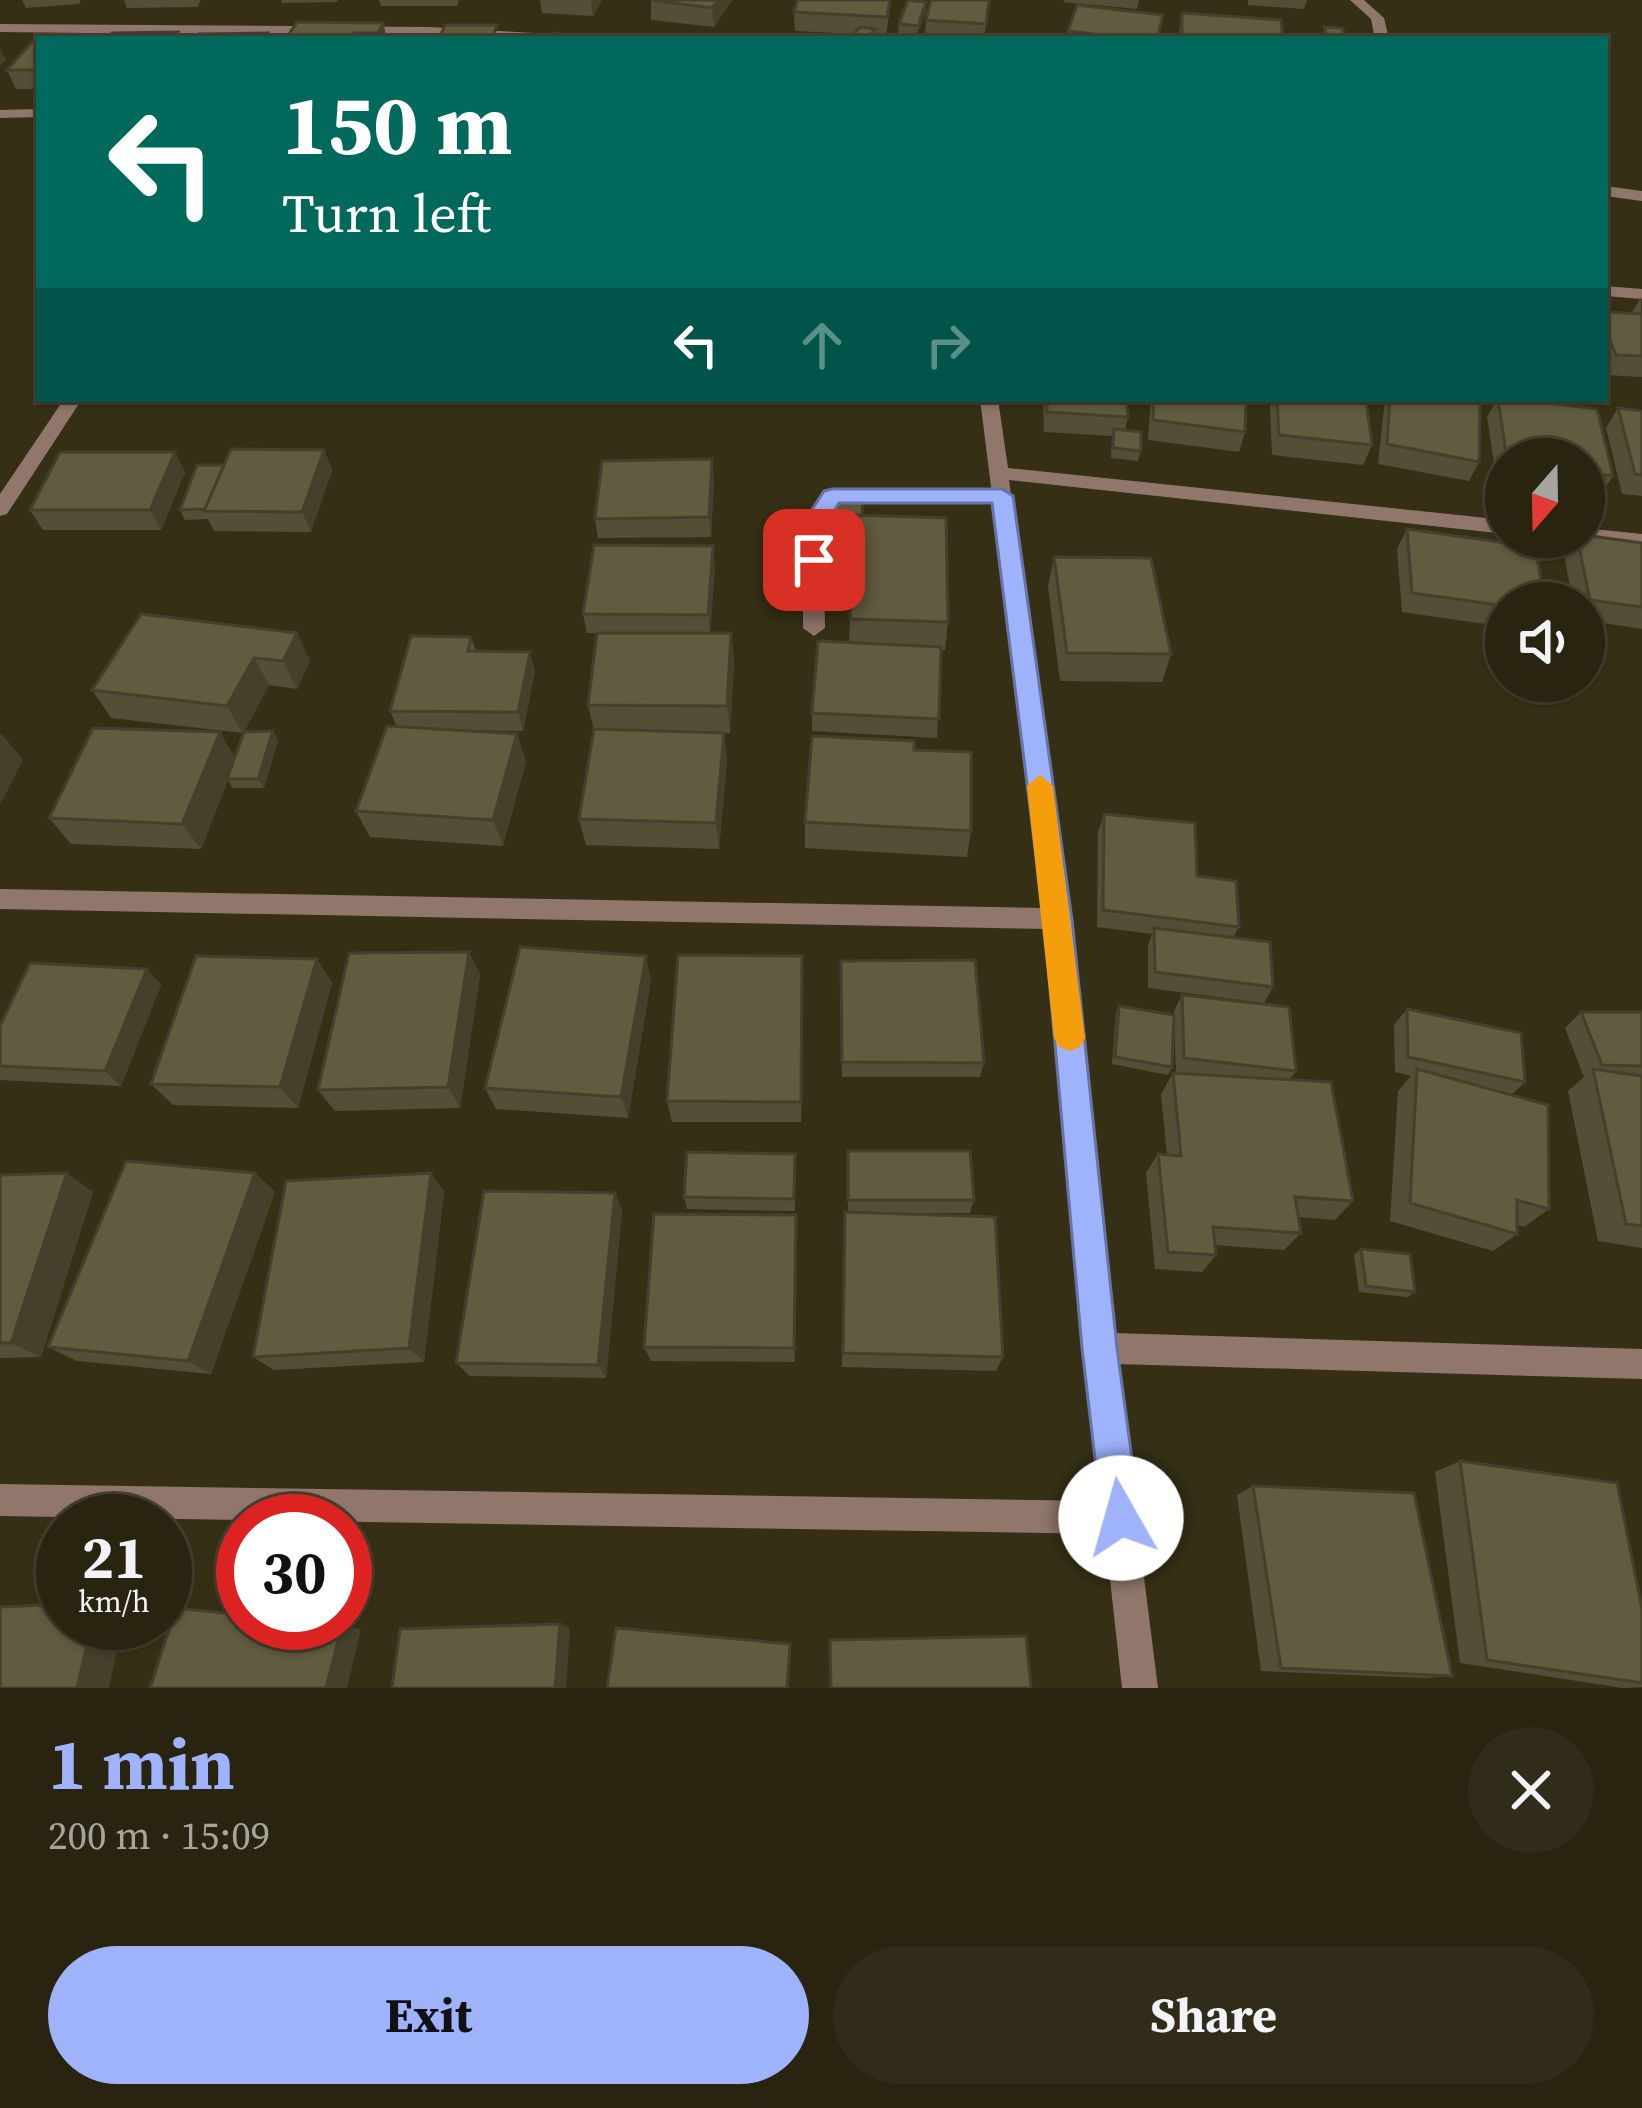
<!DOCTYPE html>
<meta charset="utf-8">
<style>
:root{--surface:#282410;--page:#302c19;--text:#f1f3f6;--muted:#a5a49f;--line:#444130;--accent:#9fb3fd}
body{margin:0;font-family:"Source Serif 4",serif;background:var(--page);color:var(--text);height:100vh;display:flex;flex-direction:column;font-size:45px;white-space:nowrap}
*{box-sizing:border-box;margin:0}
p{font-size:39px;color:var(--muted)}
.icon{flex:none;width:66px;height:66px;fill:none;stroke:currentColor;stroke-width:2;stroke-linecap:round;stroke-linejoin:round}
.map{position:relative;height:1688px;overflow:hidden}
.side{display:flex;flex-direction:column;background:var(--surface);flex:1}
.side>*{flex:none}
.guide{position:absolute;left:36px;top:36px;width:1572px;height:366px;border-radius:0px;box-shadow:0 3px 9px #0004,0 0 0 3px var(--line);background:#00695c;color:#fff;overflow:hidden}
.needle{width:78px;rotate:200deg}
.tools{position:absolute;left:1485px;top:438px;display:grid;gap:24px}
.tools a{display:grid;place-items:center;width:120px;height:120px;border-radius:50%;background:var(--surface);box-shadow:0 3px 9px #0004,0 0 0 3px var(--line);font-size:60px}
.speed{position:absolute;left:36px;top:1494px;display:flex;gap:24px;font-size:60px;font-weight:700;text-align:center}
.speed>*{display:grid;place-content:center;width:156px;height:156px;border-radius:50%;background:var(--surface);box-shadow:0 3px 9px #0004,0 0 0 3px var(--line);line-height:1}
.speed small{font-size:30px;font-weight:400}
.speed .limit{border:18px solid #d22;background:#fff;color:#111}
.pin{position:absolute;display:grid;place-items:center;width:102px;height:102px;color:#fff;margin:-51px;border-radius:24px;box-shadow:0 6px 18px #0006}
.me{position:absolute;width:132px;margin:-66px;rotate:353deg;stroke-linejoin:round;filter:drop-shadow(0 0 9px #0008)}
.turn{display:flex;align-items:center;gap:42px;height:252px;padding:0 48px;font-size:54px}
.turn .icon{width:156px;height:156px;stroke-width:2.5}
.turn b{display:block;font-size:84px;line-height:102px}
.lanes{display:flex;align-items:center;height:114px;padding:0 48px;background:#0003;justify-content:center;gap:60px;direction:ltr}
.lanes .off{opacity:.35}
.round{display:grid;place-items:center;flex:none;width:126px;height:126px;border-radius:63px;background:var(--page)}
.overview{display:flex;align-items:center;justify-content:space-between;height:204px;padding:0 48px}
h1{font-size:72px;font-weight:700;line-height:90px;color:var(--accent)}
.action{display:flex;gap:24px;margin-top:auto;padding:24px 48px}
.action a{flex:1;height:138px;border-radius:72px;background:var(--accent);color:#111;font-size:48px;font-weight:700;line-height:138px;text-align:center}
.action a+a{background:var(--page);color:var(--text)}
.map>svg:first-child{display:block}
.lines{fill:none;stroke-linecap:round;stroke-linejoin:round}
.service{fill:#91766c;fill-rule:evenodd}
.minor{fill:#91766c;fill-rule:evenodd}
.wall{fill:#534e36}
.shaded-wall{fill:#44402c}
.building{fill:#615b3f;stroke:#44402c;stroke-width:3}
.route{fill:#9fb3fd;stroke:#6774a4;stroke-width:3}
.slow{fill:#f59e0b}
</style>
<div class="map">
<svg width="1642" height="1688" viewBox="0 0 1642 1688">
<rect width="100%" height="100%" fill="#353015"/>
<g class="lines">
<path class="service" d="M832 490H1002L1012 496 1002 502H838L823 525 825 628 814 636 803 628V525L825 491Z"/>
<path class="minor" d="M1350 0H1364L1384 18 1389 39H1375L1371 19Z
M0 24 429 27 572 35 579 39 0 32Z
M39 109V117L0 118V110Z
M1605 186 1642 191V201L1605 196Z
M1605 286 1642 289V299L1605 296Z
M64 399H82L7 514 0 516V494Z
M980 399H998L1008 468 1506 520V534L1009 480 1070 919 1114 1333 1642 1349V1379L1117 1364 1158 1688H1122L1105 1534 0 1516V1484L1102 1501 1046 929 0 909V889L1044 908Z
M1584 528 1642 534V548L1577 540 1575 537H1584Z"/>
</g>
<path class="wall" d="M22 0H81L79 4 26 8Z
M124 0H201L197 7 127 8Z
M281 0H338L337 2 282 3Z
M379 0H459L457 6H381Z
M540 0H602L593 16 542 13Z
M651 0H732L714 27 651 20Z
M891 0 886 36 875 35 874 39H852L854 34 795 31 794 12Z
M989 0 984 39 925 38 926 20Z
M1064 0H1139L1137 9 1063 2Z
M1248 0H1307L1304 9 1248 5Z
M926 11 917 35 898 33 899 24Z
M1182 13 1283 39H1178Z
M1163 15 1158 39H1067L1068 31Z
M383 23 387 39H286Z
M1324 27 1346 37V39H1323Z
M39 42V89H16L7 70Z
M1641 297 1642 377 1605 375V312L1631 314Z
M1043 399H1126L1128 417 1125 430 1141 451 1138 461 1111 458 1112 436 1044 432Z
M1151 399H1246L1245 432 1239 452 1148 440Z
M1272 399H1366L1372 445 1363 465 1272 455 1270 406Z
M1385 399H1480L1479 462 1469 481 1378 464Z
M1497 399H1515L1613 476 1600 496 1584 494V459H1506V483L1497 482 1487 417Z
M1618 408 1642 411V496L1622 494 1606 428Z
M324 450 332 470 311 532 214 531 208 519 185 520 180 510 224 465Z
M185 472 161 530H43L30 510Z
M714 479 711 537 598 538 595 519Z
M835 495 862 516 948 622 945 650H941L937 738 812 731V713L849 643 854 525H834Z
M1407 529 1506 603V627L1402 612 1397 549Z
M1575 537 1642 543V629L1584 620V603H1573L1564 554Z
M1054 557 1171 654 1162 682 1060 681 1048 586Z
M715 566 710 633H731L734 661 730 733H724L727 760 719 849 586 845 579 819 594 730 588 705 597 633H587L583 614Z
M297 633 310 661 297 689 269 685 244 732 273 731 278 741 264 788H233L228 780 201 849 71 844 49 818 235 757 243 733 111 718 92 690Z
M471 637 476 651 535 671 523 731 459 730 517 734 526 761 503 846 370 837 356 811 397 727 390 711Z
M914 750 971 831 967 857 805 848V822Z
M1104 814 1197 876 1239 927 1233 938 1273 987 1264 1003 1148 988V945L1152 934 1097 927 1098 832Z
M469 952 480 975 460 1108 335 1111 318 1090Z
M317 959 332 983 298 1108 173 1105 151 1084Z
M841 961 984 1063 980 1077H842Z
M147 969 161 985 121 1086 0 1080V1026Z
M651 980 628 1118 496 1109 485 1088Z
M803 980 801 1122H672L667 1101Z
M1182 995 1296 1071 1290 1079 1353 1201 1335 1220 1298 1217 1301 1233 1284 1250 1215 1245 1216 1255 1202 1272 1155 1269 1146 1173 1158 1154 1167 1155 1161 1094 1173 1073H1176L1174 1017 1172 1067 1168 1075 1112 1064 1116 1013 1119 1006 1174 1015V1011Z
M1407 1009 1525 1082 1511 1095 1549 1209 1524 1227 1517 1225V1234L1493 1251 1390 1221 1398 1091 1411 1076 1395 1072 1394 1025Z
M1581 1012H1642V1248L1598 1241 1568 1091 1584 1077 1565 1028Z
M848 1151 974 1200 970 1213H859L1003 1357 996 1371 842 1367 844 1230 848 1212Z
M795 1154V1211L687 1209 684 1197Z
M255 1173 275 1192 211 1374 77 1361 48 1347Z
M431 1173 444 1192 424 1362 274 1370 253 1357Z
M0 1175 93 1192 41 1357 0 1358Z
M615 1193 622 1211 606 1378 470 1376 456 1363Z
M796 1215 795 1362 651 1361 644 1347Z
M1361 1249 1415 1292 1408 1297 1359 1292 1354 1255Z
M1460 1461 1642 1609V1687L1623 1688 1460 1663 1435 1472Z
M1253 1486 1452 1676 1425 1678 1261 1671 1237 1495Z"/>
<path class="shaded-wall" d="M591 0H602L593 16Z
M718 0H732L714 27 712 8Z
M926 2V11L917 35 918 26Z
M383 23 387 39H379L378 33Z
M0 48 6 60 0 65Z
M324 450 332 470 311 532 302 512Z
M175 452 185 472 161 530 150 510Z
M712 459 714 479 711 537 709 517Z
M713 546 715 566 710 635 708 615Z
M297 633 310 661 297 689 283 661Z
M731 633 734 661 730 733 727 706Z
M530 652 535 671 523 731 518 712Z
M254 658 269 685 243 734 227 706Z
M273 731 278 741 264 788 258 779Z
M220 732 236 759 201 849 182 824Z
M1 733 23 760 0 805V735Z
M724 733 727 760 719 849 716 823Z
M517 734 526 761 503 846 493 820Z
M469 952 480 975 460 1108 448 1087Z
M646 956 651 980 628 1118 621 1097Z
M317 959 332 983 298 1108 280 1087Z
M147 969 161 985 121 1086 105 1071Z
M67 1173 93 1192 41 1357 11 1343Z
M255 1173 275 1192 211 1374 188 1361Z
M431 1173 444 1192 424 1362 409 1348Z
M615 1193 622 1211 606 1378 598 1365Z
M796 1215 797 1232 795 1362 794 1348Z
M92 1623H123L109 1688H77Z
M560 1624 570 1628 566 1688H555Z
M342 1625 361 1629 347 1688H326Z"/>
<path class="building" d="M651 0H718L712 8Z
M798 0H890L887 17 794 12Z
M908 0 926 2 918 26 899 24Z
M931 0H989L986 24 926 20Z
M1077 5 1163 15 1157 39H1135L1068 31Z
M1182 13 1281 20 1283 39H1207V36L1182 34Z
M297 22 383 23 378 33H354L350 39H286Z
M445 25H497L492 39H439Z
M860 27 875 29 866 39 852 36Z
M1324 27 1342 28 1346 37H1328Z
M178 32 174 39H107L112 33Z
M268 33 265 39H197L199 34Z
M555 33 581 37 580 39H548Z
M599 34 632 39H594Z
M32 42H39V70H7Z
M1605 312 1642 314V356L1616 355 1605 329Z
M1047 399H1126L1128 417 1047 412Z
M1154 399H1246L1245 432 1153 420Z
M1277 399H1366L1372 445 1279 435Z
M1390 399H1480L1479 462 1387 444Z
M1498 399H1515L1597 409 1613 476 1584 472V459H1507Z
M1618 408 1642 411V475L1635 474Z
M1114 429 1141 432V451L1113 448Z
M231 449 324 450 302 512 204 511Z
M60 452H175L150 510H30Z
M712 459 709 517 595 519 602 461Z
M197 465H224L205 509 180 510Z
M835 495 863 496 862 516 834 515Z
M854 515 946 518 948 622 850 619Z
M1407 529 1535 547 1545 603H1506V606L1412 593Z
M1584 535 1642 543V607L1590 600 1577 537H1584Z
M594 545 713 546 708 615 583 614Z
M1054 557 1151 558 1171 654 1067 653Z
M141 614 297 633 283 661 254 658 227 706 92 690Z
M597 633H731L727 706 588 705Z
M411 636 471 637 468 651 530 652 518 712 390 711Z
M818 641 941 647 939 719 812 713Z
M387 726 517 734 493 820 356 811Z
M93 728 220 732 182 824 49 818Z
M594 729 724 733 716 823 579 819Z
M273 731 258 779H227L244 732Z
M812 736 914 741V750L971 752V831L805 822Z
M1104 814 1195 823 1197 876 1236 881 1239 927 1103 910Z
M1154 928 1270 942 1273 987 1155 972Z
M520 947 646 956 621 1097 485 1088Z
M469 952 448 1087 318 1090 349 953Z
M678 955 802 956 801 1102 667 1101Z
M196 956 317 959 280 1087 151 1084Z
M975 960 984 1063 842 1062 841 961Z
M30 963 147 969 105 1071 0 1066V1026Z
M1182 995 1289 1007 1296 1071 1184 1058Z
M1119 1006 1174 1015 1172 1067 1115 1057Z
M1407 1009 1521 1033 1525 1082 1408 1057Z
M1581 1012H1642V1066L1602 1065Z
M1417 1069 1548 1105 1549 1209 1517 1200V1234L1410 1203Z
M1593 1069 1642 1076V1226L1626 1224Z
M1173 1073 1331 1082 1353 1201 1295 1197 1301 1233 1213 1227 1216 1255 1168 1252 1158 1154 1181 1156Z
M848 1151H970L974 1200H848Z
M687 1152 795 1154 794 1199 684 1197Z
M126 1161 255 1173 188 1361 48 1347Z
M67 1173 11 1343H0V1175Z
M431 1173 409 1348 253 1357 286 1181Z
M484 1191 615 1193 598 1365 456 1363Z
M845 1212 995 1217 1003 1357 843 1353Z
M654 1214 796 1215 794 1348 644 1347Z
M1361 1249 1410 1254 1415 1292 1366 1286Z
M1460 1461 1617 1483 1642 1609V1683L1487 1660Z
M1253 1486 1414 1493 1452 1676 1281 1668Z
M63 1604V1623H92L77 1688H0V1607Z
M176 1608 243 1615V1623H320L342 1625 326 1688H150Z
M560 1624 555 1688H392L400 1629Z
M616 1628 790 1644 787 1688H607Z
M1026 1636 1031 1688H831L830 1640Z"/>
<path class="route" d="M832 489H1002L1013 496 1072 920 1117 1348 1140 1518 1134 1532 1121 1537 1108 1532 1102 1518 1082 1348 1044 920 992 503H839C821 532 831 540 822 565H805L802 525 824 491Z"/>
<path class="slow" d="M1040 775 1053 786 1085 1038 1080 1047 1070 1051 1059 1047 1054 1038 1027 786Z"/>
</svg>
<div class="tools">
<a><svg class="needle" viewBox="-14 -14 28 28"><path d="M0-13l5 13h-10z" fill="#e53935"/><path d="M0 13l5-13h-10z" fill="#a5a49f"/></svg></a>
<a><svg class="icon" aria-label="sound" viewBox="0 0 24 24"><path d="M4 9h4l5-4v14l-5-4H4zM17 9q2 3 0 6"/></svg></a>
</div>
<div class="speed"><div>21<small>km/h</small></div><div class="limit">30</div></div>
<div class="pin" style="left:814px;top:560px;background:#d93025"><svg class="icon" aria-label="arrive" viewBox="0 0 24 24"><path d="M6 21V4h12l-3 4 3 4H6"/></svg></div>
<svg class="me" style="left:1121px;top:1518px" viewBox="-20 -20 40 40"><circle r="19" fill="#fff"/><path d="M0-13L10 11 0 6-10 11z" fill="#9fb3fd"/></svg>
<div class="guide">
<div class="turn"><svg class="icon" aria-label="left" viewBox="0 0 24 24"><path d="M17 20v-9H6M10 6l-5 5 5 5"/></svg><div><b>150 m</b>Turn left</div></div>
<div class="lanes"><svg class="icon" aria-label="left" viewBox="0 0 24 24"><path d="M17 20v-9H6M10 6l-5 5 5 5"/></svg><svg class="icon off" aria-label="ahead" viewBox="0 0 24 24"><path d="M12 20V5M6 11l6-6 6 6"/></svg><svg class="icon off" aria-label="right" viewBox="0 0 24 24"><path d="M7 20v-9h11M14 6l5 5-5 5"/></svg></div>
</div>
</div>
<section class="side">
<div class="overview"><div><h1>1 min</h1><p>200 m · 15:09</p></div><a class="round"><svg class="icon" aria-label="close" viewBox="0 0 24 24"><path d="M6 6l12 12M18 6L6 18"/></svg></a></div>
<div class="action"><a>Exit</a><a>Share</a></div>
</section>
